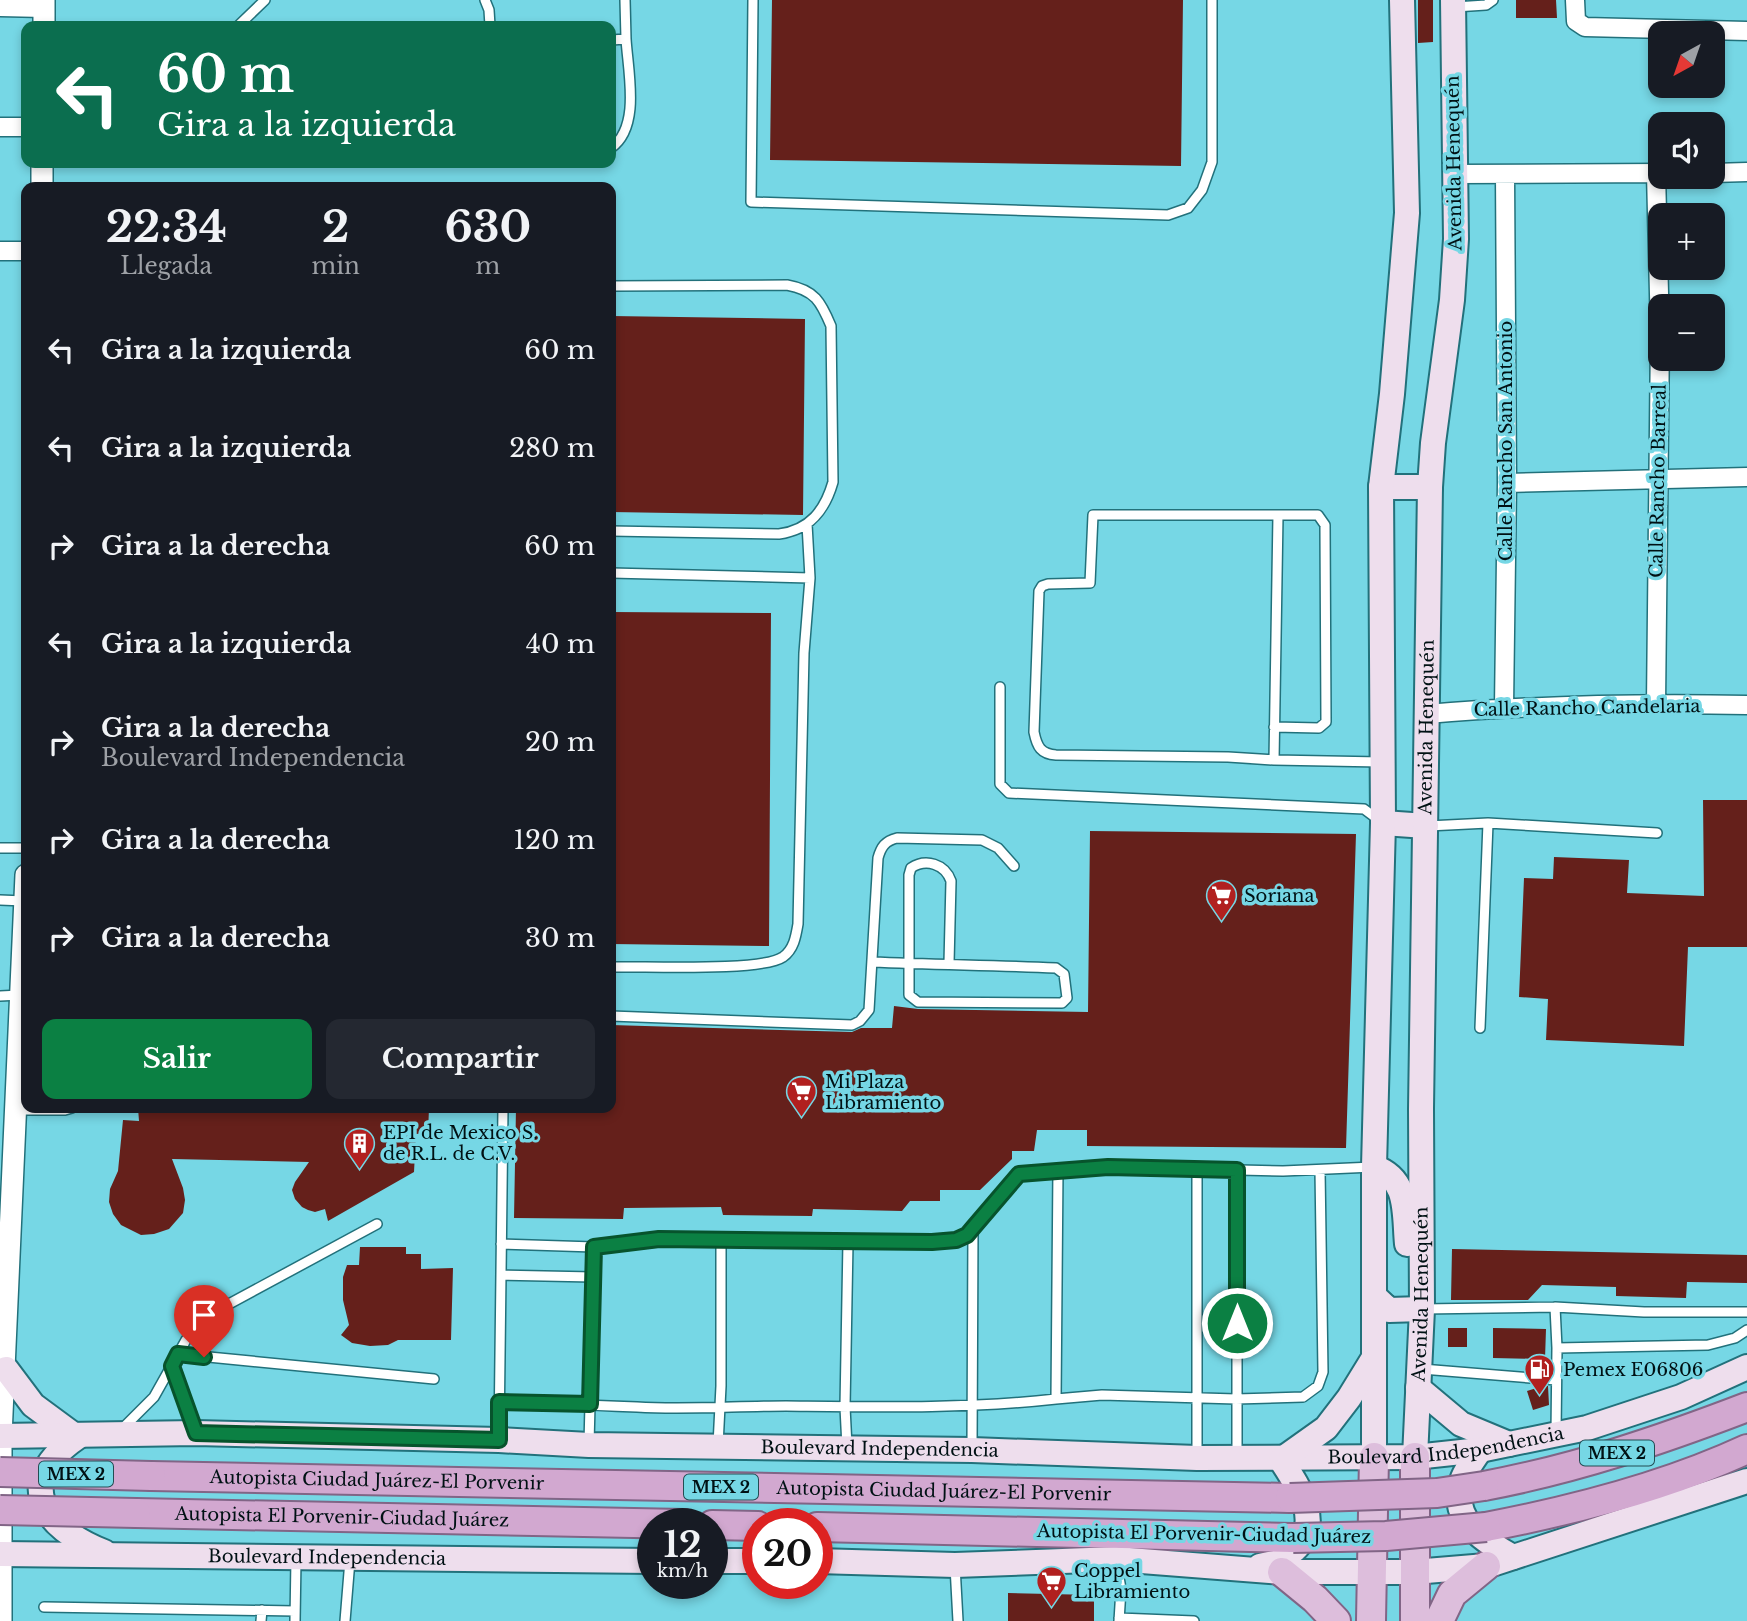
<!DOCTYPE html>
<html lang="es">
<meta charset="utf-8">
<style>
:root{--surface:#171b24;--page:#242831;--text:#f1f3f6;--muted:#9ea1a6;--accent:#0b8043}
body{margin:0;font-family:"Libre Baskerville",serif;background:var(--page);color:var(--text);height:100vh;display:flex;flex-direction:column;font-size:26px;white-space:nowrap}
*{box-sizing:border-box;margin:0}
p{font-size:23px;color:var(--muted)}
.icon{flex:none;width:38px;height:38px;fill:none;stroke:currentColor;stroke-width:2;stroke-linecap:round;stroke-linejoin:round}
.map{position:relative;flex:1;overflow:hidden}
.sheet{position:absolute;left:21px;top:182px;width:595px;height:931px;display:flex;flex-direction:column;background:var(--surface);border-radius:14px;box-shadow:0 4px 10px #0003}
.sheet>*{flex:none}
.hud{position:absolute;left:21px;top:21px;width:595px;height:147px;border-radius:14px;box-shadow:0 4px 10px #0003;background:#0b6e4f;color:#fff;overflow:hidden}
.needle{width:46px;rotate:220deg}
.tools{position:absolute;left:1648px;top:21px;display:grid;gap:14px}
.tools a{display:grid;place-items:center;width:77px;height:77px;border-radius:14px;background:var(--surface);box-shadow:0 4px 10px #0003;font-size:35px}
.speed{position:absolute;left:637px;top:1508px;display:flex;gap:14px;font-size:35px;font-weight:700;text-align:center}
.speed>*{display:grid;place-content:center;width:91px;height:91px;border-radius:50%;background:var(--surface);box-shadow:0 4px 10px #0003;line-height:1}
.speed small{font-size:18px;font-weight:400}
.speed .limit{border:10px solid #d22;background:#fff;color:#111}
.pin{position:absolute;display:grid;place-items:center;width:60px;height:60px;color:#fff;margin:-72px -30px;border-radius:50% 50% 50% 0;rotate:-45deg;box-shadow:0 0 7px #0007}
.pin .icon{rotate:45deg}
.me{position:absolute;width:77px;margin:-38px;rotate:0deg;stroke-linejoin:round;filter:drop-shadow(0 0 5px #0008)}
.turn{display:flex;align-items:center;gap:24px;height:147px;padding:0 21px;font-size:32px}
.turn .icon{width:91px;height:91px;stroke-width:2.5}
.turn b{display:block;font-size:49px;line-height:60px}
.eta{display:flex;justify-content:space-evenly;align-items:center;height:119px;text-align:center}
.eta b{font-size:42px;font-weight:700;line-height:49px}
.primary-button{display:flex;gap:14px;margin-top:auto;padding:14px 21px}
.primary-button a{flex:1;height:80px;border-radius:14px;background:var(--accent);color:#fff;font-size:28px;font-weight:700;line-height:80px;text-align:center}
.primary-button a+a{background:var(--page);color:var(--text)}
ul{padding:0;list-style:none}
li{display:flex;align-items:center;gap:21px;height:98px;padding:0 21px}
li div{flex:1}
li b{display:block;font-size:26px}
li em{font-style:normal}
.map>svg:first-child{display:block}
.building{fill:#65201b}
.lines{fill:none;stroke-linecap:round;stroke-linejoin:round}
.service-casing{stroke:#22717b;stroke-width:12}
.minor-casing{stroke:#22717b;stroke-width:21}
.tertiary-casing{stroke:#22717b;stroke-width:24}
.secondary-casing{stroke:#22717b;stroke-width:28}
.primary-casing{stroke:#816586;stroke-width:32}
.trunk-casing{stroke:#816586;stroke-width:32}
.service{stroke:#fff;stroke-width:9}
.minor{stroke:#fff;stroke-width:18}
.tertiary{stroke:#fff;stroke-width:21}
.secondary{stroke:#eedeed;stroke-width:24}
.primary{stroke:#ddbedc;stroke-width:28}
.trunk{stroke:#d2a8d0;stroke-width:28}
.trunk-bridge-casing{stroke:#816586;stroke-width:32;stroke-linecap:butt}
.trunk-bridge{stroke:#d2a8d0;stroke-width:28}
.route-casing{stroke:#07532c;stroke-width:18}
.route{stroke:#0b8043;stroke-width:12}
.labels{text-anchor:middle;stroke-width:7;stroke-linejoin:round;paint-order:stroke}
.shield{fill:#76d7e5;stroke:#234c53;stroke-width:2}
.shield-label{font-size:16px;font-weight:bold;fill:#001114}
.street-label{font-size:18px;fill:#001114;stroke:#76d7e5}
.poi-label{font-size:18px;fill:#001114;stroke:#76d7e5;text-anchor:start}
</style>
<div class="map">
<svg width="1747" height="1621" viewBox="0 0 1747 1621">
<rect width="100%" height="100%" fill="#76d7e5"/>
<path class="building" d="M772 0H1183L1181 166 770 160Z
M1418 0H1433V42L1418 43Z
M1516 0H1556L1557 18H1516Z
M611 316 805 319 803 515 611 512Z
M611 612 771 613 769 946 611 944Z
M1703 800H1747V947H1688L1684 1046 1546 1040 1548 999 1519 997 1524 878 1553 879 1554 857 1629 860 1627 893 1704 896Z
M1090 831 1356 834 1346 1148 1087 1146V1130H1037L1034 1151H1012V1159L980 1190H940V1201H910L902 1211 813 1209 812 1216 723 1215 721 1207 624 1208 623 1219 514 1218 516 1108H611V1025L852 1032 861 1028H892L894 1006 918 1009 1088 1012Z
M138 1108H429L428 1133 416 1134 414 1172 328 1221 325 1209 315 1212 308 1210 302 1207 295 1199 292 1190 295 1182 309 1162 172 1159 183 1188 185 1200 183 1213 169 1229 154 1234 141 1235 121 1225 113 1214 109 1202 110 1189 118 1171 123 1120 139 1121Z
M360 1247H406V1254H421V1269L453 1268 451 1340H398L388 1345 370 1346 352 1343 341 1335 349 1325 343 1300V1277L347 1265H359Z
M1452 1249 1747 1255V1283L1687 1282 1686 1298 1616 1296V1287L1542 1285 1528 1300H1451Z
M1448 1328H1467V1347H1448Z
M1493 1328 1546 1329 1545 1359 1493 1358Z
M1543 1386H1548L1549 1405 1533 1410 1527 1391Z
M1008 1593 1094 1595V1621H1008Z"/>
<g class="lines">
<defs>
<path id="service" d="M485 0 489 10 490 26
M753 0 751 202 1168 215 1188 208 1202 190 1212 162V0
M1455 7 1486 5 1493 0
M238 26 265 0
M611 40 626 39 625 0
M611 148C641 127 628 72 626 39
M611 286 787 285C815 290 821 302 831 326L833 482C825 510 810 530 779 534L611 531
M611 573 810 578
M1000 687V784L1009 793 1364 809 1380 821
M1274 727 1319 728 1326 722 1325 525 1318 515H1093L1090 583 1048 584 1042 586 1039 591 1034 732C1037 747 1041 754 1056 755L1228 757 1274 760 1381 762
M1274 760 1278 515
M1428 826 1488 823 1657 833
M0 848H26
M0 900 24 901
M872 962C934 965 995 965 1056 968L1064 974 1067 998 1062 1003 918 1002 909 995V875L911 868C926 858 945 864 951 881L949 963
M611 967C644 966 761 972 783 957 794 949 796 936 798 924L804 653 810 578 807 524
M0 996 20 995
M611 1016 852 1025 860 1021 869 1010 878 858C881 847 885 841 897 838L982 840 998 848 1014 866
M1480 1028 1488 823
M17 1110H65L72 1108
M1058 1169 1056 1399 1102 1395 1236 1399 1303 1397 1318 1386 1323 1372 1320 1170
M1237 1170V1457
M501 1244 594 1247 658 1239 932 1242 955 1240 967 1235 1019 1174 1108 1167 1283 1171 1373 1167
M502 1275 593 1277
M1555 1307 1557 1348 1556 1433
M1423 1309 1555 1307 1644 1312H1747
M1557 1348 1708 1345 1735 1338 1747 1330
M178 1354 434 1379
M172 1365 195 1430
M1422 1369 1556 1380
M499 1402C545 1403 591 1405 637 1407 686 1410 736 1406 786 1406 876 1407 966 1409 1056 1399
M122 1429 154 1397 186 1340 203 1318 377 1224
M499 1438 503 1108
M589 1444 594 1247
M718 1445 721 1386V1240
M847 1447 845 1407 848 1242
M972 1448 973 1229
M1197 1457V1169
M1116 1560 1121 1589 1119 1621
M955 1566 958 1621
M44 1607 295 1611
M1119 1618 1194 1621
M261 1621 262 1610
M295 1621 296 1559
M345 1621 350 1560"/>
<path id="minor" d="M1575 0 1576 21 1585 27 1747 31
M0 7 44 8
M0 127H26
M1656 173 1660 334 1656 704
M1713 173 1747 172
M1455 174 1661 173
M0 251H26
M1507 483 1747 477
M1504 707 1507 483 1505 175
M1427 714C1533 705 1640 703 1747 705"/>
<path id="tertiary" d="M44 26V0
M42 187V163
M1 1621V1436L26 875"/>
<g id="secondary">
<path d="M1381 487H1430"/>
<path d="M1383 823 1426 826"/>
<path d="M1374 1167C1409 1179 1404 1212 1407 1244"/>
<path d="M1374 1296 1389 1310 1422 1309"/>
<path d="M6 1369 33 1405 75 1436"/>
<path d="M1418 1388 1461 1424 1509 1444"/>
<path id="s1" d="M0 1436 196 1433 499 1440 589 1445 972 1450 1197 1458 1415 1457 1480 1450 1587 1428 1681 1397 1747 1367"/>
<path d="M79 1436C12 1481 41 1527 104 1552"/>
<path d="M1480 1450C1474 1459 1467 1468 1463 1478 1447 1519 1484 1541 1513 1557"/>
<path d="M1374 1457V1167L1383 823 1381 487 1392 394 1407 213 1402 0"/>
<path id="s2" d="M1415 1457 1422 1309 1421 1109 1430 487 1433 443 1452 300 1456 239 1453 0"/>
<path id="s3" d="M0 1554 653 1561"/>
<path d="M712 1561H758"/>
<path d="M817 1561 955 1565 1116 1559 1282 1572H1414L1486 1566 1747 1481"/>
<path d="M1260 1566C1266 1564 1275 1564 1281 1561 1286 1558 1290 1553 1294 1550 1324 1523 1298 1486 1281 1460L1326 1428 1349 1398 1373 1359"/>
</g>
<path id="primary" d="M1282 1572 1315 1599 1336 1621
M1371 1621 1374 1457
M1415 1621V1457
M1439 1621 1452 1594 1486 1566"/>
<g id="trunk">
<path id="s4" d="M151 1476 1290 1498"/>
<path d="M1484 1486C1575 1469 1661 1440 1747 1407"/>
<path id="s5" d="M136 1513 684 1524"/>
<path d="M712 1525 758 1526"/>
<path d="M817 1527 1293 1538"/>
<path d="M1486 1527C1575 1510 1665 1487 1747 1449"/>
</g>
</defs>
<use href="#service" class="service-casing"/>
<use href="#minor" class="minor-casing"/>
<use href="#tertiary" class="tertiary-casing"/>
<use href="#secondary" class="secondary-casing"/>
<use href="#primary" class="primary-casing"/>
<use href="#trunk" class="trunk-casing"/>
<use href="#service" class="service"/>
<use href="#minor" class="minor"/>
<use href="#tertiary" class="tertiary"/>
<use href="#secondary" class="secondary"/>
<use href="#primary" class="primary"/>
<use href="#trunk" class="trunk"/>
<defs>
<path id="trunk-bridge" d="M0 1472 151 1476
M1290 1498 1437 1493 1484 1486
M0 1510 136 1513
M1293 1538 1386 1536 1486 1527"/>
</defs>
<use href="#trunk-bridge" class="trunk-bridge-casing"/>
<use href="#trunk-bridge" class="trunk-bridge"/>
</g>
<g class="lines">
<defs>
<path id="route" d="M204 1357 178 1354 172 1366 196 1433 499 1440V1402L590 1404 594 1247 659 1239 932 1242 956 1240 967 1235 972 1229 1019 1174 1108 1167 1237 1170V1323"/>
</defs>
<use href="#route" class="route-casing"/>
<use href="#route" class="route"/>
</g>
<defs>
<symbol id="supermarket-pin" viewBox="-11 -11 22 30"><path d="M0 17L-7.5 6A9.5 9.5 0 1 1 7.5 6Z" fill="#b1201f" stroke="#76d7e5"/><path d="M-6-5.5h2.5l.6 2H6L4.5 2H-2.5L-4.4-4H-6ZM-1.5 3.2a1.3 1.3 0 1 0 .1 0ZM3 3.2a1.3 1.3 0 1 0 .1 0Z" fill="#fff"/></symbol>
<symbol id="building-pin" viewBox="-11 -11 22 30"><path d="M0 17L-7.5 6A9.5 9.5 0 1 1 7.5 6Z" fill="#b1201f" stroke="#76d7e5"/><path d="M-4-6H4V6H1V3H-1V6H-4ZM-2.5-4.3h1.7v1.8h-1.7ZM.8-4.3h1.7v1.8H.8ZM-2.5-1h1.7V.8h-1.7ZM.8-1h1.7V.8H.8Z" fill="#fff"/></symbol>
<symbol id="fuel-pin" viewBox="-11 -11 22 30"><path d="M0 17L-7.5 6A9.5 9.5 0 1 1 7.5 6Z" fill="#b1201f" stroke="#76d7e5"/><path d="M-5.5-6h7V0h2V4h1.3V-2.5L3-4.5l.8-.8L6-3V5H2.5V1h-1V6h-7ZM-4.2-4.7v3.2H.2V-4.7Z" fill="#fff"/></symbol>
</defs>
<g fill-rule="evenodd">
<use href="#supermarket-pin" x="1204" y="878" width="35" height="47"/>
<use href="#supermarket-pin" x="784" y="1074" width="35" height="47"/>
<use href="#building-pin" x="342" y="1126" width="35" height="47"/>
<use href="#fuel-pin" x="1522" y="1352" width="35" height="47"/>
<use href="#supermarket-pin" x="1034" y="1564" width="35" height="47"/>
</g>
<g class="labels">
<g class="shield">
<rect x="1580" y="1440.5" width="74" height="25" rx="5"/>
<rect x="39" y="1461.5" width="74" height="25" rx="5"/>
<rect x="684" y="1474.5" width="74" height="25" rx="5"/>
</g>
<g class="shield-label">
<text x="1617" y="1459">MEX 2</text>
<text x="76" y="1480">MEX 2</text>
<text x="721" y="1493">MEX 2</text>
</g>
<g class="street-label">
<text transform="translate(1454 163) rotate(-91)" y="6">Avenida Henequén</text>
<text transform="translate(1506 441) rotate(-90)" y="6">Calle Rancho San Antonio</text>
<text transform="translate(1658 481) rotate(-89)" y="6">Calle Rancho Barreal</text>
<text transform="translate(1587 708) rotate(-1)" y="6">Calle Rancho Candelaria</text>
<text dy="6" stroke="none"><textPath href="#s2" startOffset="730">Avenida Henequén</textPath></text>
<text dy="6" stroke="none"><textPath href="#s2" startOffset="163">Avenida Henequén</textPath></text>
<text dy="6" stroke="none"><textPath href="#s1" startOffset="1447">Boulevard Independencia</textPath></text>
<text dy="6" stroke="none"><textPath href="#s1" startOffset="880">Boulevard Independencia</textPath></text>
<text dy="6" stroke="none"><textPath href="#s4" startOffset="226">Autopista Ciudad Juárez-El Porvenir</textPath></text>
<text dy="6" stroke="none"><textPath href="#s4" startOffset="793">Autopista Ciudad Juárez-El Porvenir</textPath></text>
<text dy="6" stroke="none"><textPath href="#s5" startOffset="206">Autopista El Porvenir-Ciudad Juárez</textPath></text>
<text transform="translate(1204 1534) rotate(1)" y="6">Autopista El Porvenir-Ciudad Juárez</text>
<text dy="6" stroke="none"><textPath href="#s3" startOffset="327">Boulevard Independencia</textPath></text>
</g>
<g class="poi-label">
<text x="1244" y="902">Soriana</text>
<text x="825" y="1088">Mi Plaza<tspan x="825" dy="21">Libramiento</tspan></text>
<text x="383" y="1139">EPI de Mexico S.<tspan x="383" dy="21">de R.L. de C.V.</tspan></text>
<text x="1563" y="1376">Pemex E06806</text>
<text x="1074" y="1577">Coppel<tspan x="1074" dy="21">Libramiento</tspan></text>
</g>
</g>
</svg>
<div class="tools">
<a><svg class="needle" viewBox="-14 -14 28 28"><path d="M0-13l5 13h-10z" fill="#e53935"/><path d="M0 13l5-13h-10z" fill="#9ea1a6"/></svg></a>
<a><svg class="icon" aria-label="sound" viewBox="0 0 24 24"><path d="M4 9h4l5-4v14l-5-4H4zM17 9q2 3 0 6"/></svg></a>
<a>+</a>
<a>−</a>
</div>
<div class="speed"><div>12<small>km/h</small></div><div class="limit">20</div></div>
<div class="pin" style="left:204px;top:1357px;background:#d93025"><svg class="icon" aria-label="arrive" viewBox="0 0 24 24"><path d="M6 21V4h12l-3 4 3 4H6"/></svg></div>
<svg class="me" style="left:1237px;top:1323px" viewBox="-20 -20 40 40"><circle r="17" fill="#0b8043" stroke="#fff" stroke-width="3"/><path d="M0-11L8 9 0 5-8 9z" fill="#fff"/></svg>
<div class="hud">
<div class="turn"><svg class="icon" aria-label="left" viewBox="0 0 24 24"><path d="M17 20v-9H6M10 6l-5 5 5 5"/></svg><div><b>60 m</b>Gira a la izquierda</div></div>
</div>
<section class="sheet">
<div class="eta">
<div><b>22:34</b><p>Llegada</p></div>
<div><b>2</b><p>min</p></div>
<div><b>630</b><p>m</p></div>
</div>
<ul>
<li><svg class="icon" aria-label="left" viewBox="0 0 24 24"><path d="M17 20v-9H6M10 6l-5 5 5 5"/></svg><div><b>Gira a la izquierda</b></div><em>60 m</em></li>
<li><svg class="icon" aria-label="left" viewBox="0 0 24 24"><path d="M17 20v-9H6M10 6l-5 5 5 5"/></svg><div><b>Gira a la izquierda</b></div><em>280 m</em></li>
<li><svg class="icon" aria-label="right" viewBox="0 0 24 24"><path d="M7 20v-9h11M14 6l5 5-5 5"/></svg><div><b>Gira a la derecha</b></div><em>60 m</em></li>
<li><svg class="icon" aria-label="left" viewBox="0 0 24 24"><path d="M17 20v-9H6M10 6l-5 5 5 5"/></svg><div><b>Gira a la izquierda</b></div><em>40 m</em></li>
<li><svg class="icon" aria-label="right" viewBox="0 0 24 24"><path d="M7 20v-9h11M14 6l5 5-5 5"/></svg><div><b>Gira a la derecha</b><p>Boulevard Independencia</p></div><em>20 m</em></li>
<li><svg class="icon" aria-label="right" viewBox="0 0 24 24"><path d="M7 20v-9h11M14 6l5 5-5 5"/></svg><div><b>Gira a la derecha</b></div><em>120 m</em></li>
<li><svg class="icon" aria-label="right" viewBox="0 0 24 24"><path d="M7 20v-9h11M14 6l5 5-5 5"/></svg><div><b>Gira a la derecha</b></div><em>30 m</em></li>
</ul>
<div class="primary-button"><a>Salir</a><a>Compartir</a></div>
</section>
</div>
